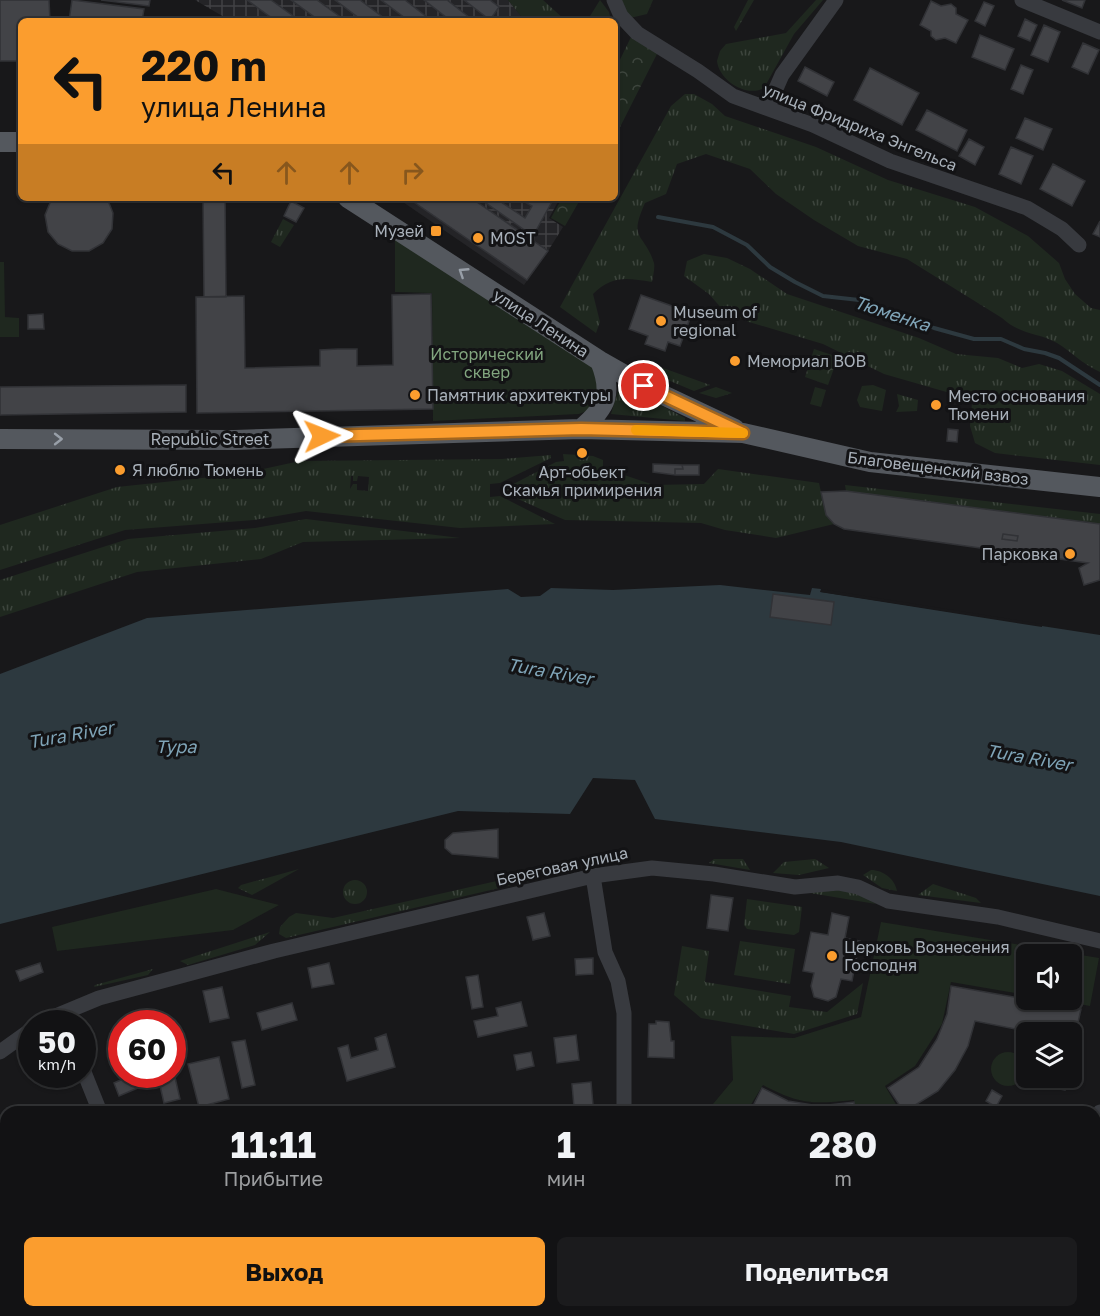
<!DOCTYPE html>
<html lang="ru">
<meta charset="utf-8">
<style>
:root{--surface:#121214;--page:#1b1b1d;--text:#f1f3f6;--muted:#9c9ea0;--line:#313234;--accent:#fb9d2e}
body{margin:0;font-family:"Golos Text",sans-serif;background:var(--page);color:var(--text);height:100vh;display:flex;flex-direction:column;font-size:22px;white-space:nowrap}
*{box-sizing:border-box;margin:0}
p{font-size:20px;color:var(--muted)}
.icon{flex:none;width:33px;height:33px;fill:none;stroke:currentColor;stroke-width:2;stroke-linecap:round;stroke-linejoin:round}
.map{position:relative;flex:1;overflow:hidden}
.drawer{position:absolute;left:0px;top:1106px;width:1101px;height:212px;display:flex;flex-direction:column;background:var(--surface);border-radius:18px 18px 0 0;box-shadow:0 2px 4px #0004,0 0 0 2px var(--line)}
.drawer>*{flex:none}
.hud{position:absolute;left:18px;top:18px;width:600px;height:183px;border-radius:9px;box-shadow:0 2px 4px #0004,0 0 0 2px var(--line);background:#fb9d2e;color:#111;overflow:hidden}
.fabs{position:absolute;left:1016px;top:944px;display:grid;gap:12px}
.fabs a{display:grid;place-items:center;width:66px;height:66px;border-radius:9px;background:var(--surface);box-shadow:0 2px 4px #0004,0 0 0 2px var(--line);font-size:30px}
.speed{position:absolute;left:18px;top:1010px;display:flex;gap:12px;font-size:30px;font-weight:700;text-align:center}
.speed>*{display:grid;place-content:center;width:78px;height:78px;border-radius:50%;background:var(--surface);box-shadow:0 2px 4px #0004,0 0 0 2px var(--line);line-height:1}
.speed small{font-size:15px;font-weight:400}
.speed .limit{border:9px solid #d22;background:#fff;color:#111}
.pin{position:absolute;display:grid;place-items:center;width:51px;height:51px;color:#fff;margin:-26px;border:3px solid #fff;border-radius:50%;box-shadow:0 2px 6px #0007}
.me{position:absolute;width:66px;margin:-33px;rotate:88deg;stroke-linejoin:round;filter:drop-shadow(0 0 4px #0008)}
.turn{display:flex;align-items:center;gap:21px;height:126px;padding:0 24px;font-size:27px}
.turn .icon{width:78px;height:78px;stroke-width:2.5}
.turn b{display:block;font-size:42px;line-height:51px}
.lanes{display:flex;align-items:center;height:57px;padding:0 24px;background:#0003;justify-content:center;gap:30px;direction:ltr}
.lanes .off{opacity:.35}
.eta{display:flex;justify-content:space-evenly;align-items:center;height:102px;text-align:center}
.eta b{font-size:36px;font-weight:700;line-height:42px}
.button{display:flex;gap:12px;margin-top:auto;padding:12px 24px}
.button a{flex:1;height:69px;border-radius:9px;background:var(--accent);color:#111;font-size:24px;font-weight:700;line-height:69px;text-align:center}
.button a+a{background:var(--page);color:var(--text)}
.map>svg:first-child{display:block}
.built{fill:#242427}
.industrial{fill:url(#industrial-grid)}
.grass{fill:url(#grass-tufts);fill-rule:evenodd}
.forest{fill:url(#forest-crowns)}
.green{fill:#1f281f}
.water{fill:#2d393f}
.pier{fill:#18181a}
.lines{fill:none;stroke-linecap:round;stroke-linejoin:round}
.stream{stroke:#2d393f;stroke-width:4}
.building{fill:#424347;stroke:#313236;stroke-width:1.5}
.minor{stroke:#383a3f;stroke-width:15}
.major{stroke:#54585e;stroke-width:20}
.oneway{stroke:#989fa8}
.route-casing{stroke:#a3661e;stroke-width:15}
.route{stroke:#fb9d2e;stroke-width:10}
.slow{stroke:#f59e0b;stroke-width:10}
.poi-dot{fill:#fb9d2e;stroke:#131315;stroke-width:2}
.labels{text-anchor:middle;stroke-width:6;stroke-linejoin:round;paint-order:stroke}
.street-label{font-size:16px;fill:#a9b1ba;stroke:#131315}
.poi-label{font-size:16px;fill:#a9b1ba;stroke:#131315;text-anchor:start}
.park-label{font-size:16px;fill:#82a67f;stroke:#131315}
.water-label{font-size:18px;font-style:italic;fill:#7fa4b7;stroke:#131315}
</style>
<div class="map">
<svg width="1100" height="1316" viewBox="0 0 1100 1316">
<defs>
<pattern id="industrial-grid" width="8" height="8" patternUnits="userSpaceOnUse" patternTransform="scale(1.5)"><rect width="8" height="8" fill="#242427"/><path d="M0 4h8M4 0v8" fill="none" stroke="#414144"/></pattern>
<pattern id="grass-tufts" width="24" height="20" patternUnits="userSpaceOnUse" patternTransform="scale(1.5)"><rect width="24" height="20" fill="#1f281f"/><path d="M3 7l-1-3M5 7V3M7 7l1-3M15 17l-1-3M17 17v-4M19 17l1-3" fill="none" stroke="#3d453d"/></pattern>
<pattern id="forest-crowns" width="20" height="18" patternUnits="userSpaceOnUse" patternTransform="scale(1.5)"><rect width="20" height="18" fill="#1f281f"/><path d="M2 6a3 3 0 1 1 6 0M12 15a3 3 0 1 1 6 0" fill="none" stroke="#3d453d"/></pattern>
</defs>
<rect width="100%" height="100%" fill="#18181a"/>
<path class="built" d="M397 198H472L548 251 524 285Z
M289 1311H477L479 1316 273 1315Z"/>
<path class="industrial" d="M195 0H508L525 21H231Z
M472 198H560L549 218 563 227 548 251Z"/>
<path class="grass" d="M508 0H543L566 21H525Z
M600 0 609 12 611 21H587Z
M621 0H653L647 14 630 18Z
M748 0H754L736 31 734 27Z
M816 0H823L794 34 764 88C746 98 719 80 717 61L720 51 726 44 786 33Z
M685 94H694L712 104 725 116 816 147 888 180 975 207 1028 236 1059 263 1065 279 1075 294 1091 308 1100 310V372C1082 364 1072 352 1057 343 1037 332 1022 336 1002 318L907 259 858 246 814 220 776 194 750 169 706 154 677 164 666 194 645 203C628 241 644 232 654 263 655 268 653 276 652 282 627 278 612 275 593 294L600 322 596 333 560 307 671 106Z
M283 219 294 225 280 247 271 242Z
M704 254 727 258 750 269 787 294 919 338 956 354 998 358 1022 368 1039 364 1062 371 1100 394V465L995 453 975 443 970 426 972 403 960 393H950L884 374 823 344 749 322 723 310 709 294 684 276 687 261Z
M663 368 710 385 694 391 651 373Z
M620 384 685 418V421L611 414Z
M873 385 886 390 882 411 860 407 857 400 862 386Z
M716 387 732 393 716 398 699 393Z
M897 394 918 400 917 411 896 412 899 406Z
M563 454 593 456 603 460V468L654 485 704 484 718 469 819 483 826 515 834 524 776 538 725 530 701 523 565 520 500 491 556 462 564 461Z
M551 455V458L500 483 490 484V497L500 496 555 524 460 528 306 511 254 520 125 530 0 570V525L117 487 240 474 300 461 502 459ZM351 476H353V481H357L358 476 369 477 368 491 357 490V484H353L350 489Z
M845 485 1100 514V524L846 491Z
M306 519 460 538 303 542 261 559 137 572 0 617V580L128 539 255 528Z
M714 859H743L750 870 709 863Z
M815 859 829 868 799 875 773 873 784 862Z
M299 869 252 895 238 888 241 885Z
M871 870C883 870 895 879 897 891L882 888 863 875Z
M528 874 534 880 286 938 279 934 280 927 289 917 296 913 333 918Z
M343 892a12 12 0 1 1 24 0a12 12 0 1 1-24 0Z
M933 884 976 898 981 903 918 895Z
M836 888 864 896 876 904 804 892Z
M747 899 802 907 799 932 794 935 747 929 744 925Z
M270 932 255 945 188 965 180 961Z
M740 941 795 949 790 984 734 975Z
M682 946 709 951 705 982 791 996 789 1007 827 1012 863 983 857 1014 794 1034 701 1018 674 995Z
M153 969 148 975 94 987 95 985Z"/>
<path class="forest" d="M631 37 658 52 615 137V70Z
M562 198H581L565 226 551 218Z
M814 349 838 357 828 385 805 377Z
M815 387 826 390 821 407 810 404Z"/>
<path class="green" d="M395 239 593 366 601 391 587 411 579 414 433 421 432 293 395 292Z
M0 262H4L5 317 19 318V337H0Z
M216 889 279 905 233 930 57 951 52 927Z
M881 922 1099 958 1090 1006 1050 999H1071V954H1026V995L951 982 942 1024 915 1066 885 1086 900 1111H856L854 1100C812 1104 801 1105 763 1085L747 1111H724L713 1104 733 1080 731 1036 794 1038 861 1017Z
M991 1069a17 17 0 1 1 34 0a17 17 0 1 1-34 0Z
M420 1311H452V1316H421Z"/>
<path class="water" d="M720 585 810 595 812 588 821 589V592L1100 635V896L841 842 655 819 635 780 593 778 570 814 458 811 0 924V674L147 618 508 589 521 597 540 596 551 588 613 590Z"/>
<path class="pier" d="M821 589 1042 624V627L820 592Z"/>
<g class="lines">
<path class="stream" d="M658 217 713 227 747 245 770 267 795 282 823 296 859 300 934 328 974 339H1001L1024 349 1045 353 1059 358 1100 385"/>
</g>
<path class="building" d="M0 0H49L50 21H21V61H0Z
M72 0 144 9 142 21H69Z
M101 0H150L149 6Z
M247 0H271L300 21H276Z
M291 0H317L346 21H320Z
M335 0H360L388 21H363Z
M381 0H405L432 21H409Z
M424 0H447L474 21H451Z
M464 0H490L499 7 490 20Z
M1062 0H1085L1082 8Z
M931 1 941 6 951 4 956 8V14L968 20 956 43 945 38 936 40 931 36V31L920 25Z
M984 2 994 6 985 26 975 21Z
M1025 19 1037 25 1030 41 1018 36Z
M1044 25 1060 32 1048 62 1031 55Z
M980 35 1014 49 1005 70 972 57Z
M1083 43 1099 50 1088 74 1072 67Z
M1021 65 1033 70 1023 94 1011 89Z
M805 67 834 82 827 96 798 81Z
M870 68 919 93 902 125 854 100Z
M927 110 967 130 957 151 916 130Z
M1025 118 1052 129 1043 150 1016 138Z
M969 139 984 147 975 165 959 156Z
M1011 147 1033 156 1021 184 999 174Z
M1053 164 1085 181 1072 206 1040 189Z
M52 198H107L113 213 112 229 103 243 89 251H72L58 244 48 232 45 215Z
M203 198H225L226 297H204Z
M408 198H471L548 251 527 280Z
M490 198H495L525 218 532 206 521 200 522 198H554L533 236 486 203Z
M291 201 304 208 296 222 284 216Z
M1100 221V237L1093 234Z
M431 294 433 409 197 413 196 297 244 296 245 368 320 366V350L338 349H357V366L393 365 392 295Z
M641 295 692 313 680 346 668 342 665 351 645 344 648 336 629 329Z
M43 314 44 329H28V315Z
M186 385V412L0 415V387Z
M948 429 958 430 957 442 947 441Z
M653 464 682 465 683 469H675V475L653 472Z
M682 465H699V475H675V469H683Z
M846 491 1100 524V580L1084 585 1079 568 1088 563 844 529 834 524 826 515 821 492Z
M1003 534 1018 536 1017 541 1002 539Z
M773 594 834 602 831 625 770 617Z
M498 829V858L452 854 445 848V840L453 833Z
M711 895 733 898 728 931 707 928Z
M544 913 550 936 533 940 527 917Z
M832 913 849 917 845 938 860 941 852 981 841 979 836 997 828 1001 814 997 811 986 814 973 803 971 811 932 828 935Z
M593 958V974L576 975 575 959Z
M40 963 43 972 20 981 16 971Z
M329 963 334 984 312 988 308 968Z
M478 975 483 1007 472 1009 466 977Z
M951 986 1081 1009 1075 1036 1071 1035V1032H1031L975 1021 968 1046 955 1070 938 1091 904 1112 888 1088 919 1067 937 1039 947 1014Z
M222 987 229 1018 210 1022 203 991Z
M521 1002 527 1026 478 1037 474 1021 498 1016 496 1008Z
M292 1003 297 1020 262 1030 257 1013Z
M656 1021 669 1022 671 1041H674V1058L648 1057 649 1024H656Z
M386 1034 395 1067 347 1081 338 1048 348 1045 351 1058 378 1050 375 1038Z
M576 1035 579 1060 557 1063 554 1038Z
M1071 1035 1075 1036 1071 1057Z
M245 1040 255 1085 242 1088 232 1042Z
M531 1052 534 1066 517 1070 514 1055Z
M219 1057 229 1099 199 1107 188 1064Z
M174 1073 180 1099 164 1103 158 1077Z
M134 1074 140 1087 119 1096 114 1083Z
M1047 1077H1067L1065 1090 1045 1086Z
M591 1082 593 1105 574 1107 572 1084Z
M762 1088 788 1101 819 1106 854 1102 855 1112H750Z
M992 1090 1002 1096 996 1107 986 1101Z
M1040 1107 1066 1112H1040Z
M1098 1286H1100V1305L1096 1304Z
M209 1311H223L225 1316H211Z
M660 1311H685L686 1316H660Z
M761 1311H791L792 1316H762Z
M791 1311H899L904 1312 905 1316H792Z
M899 1311H933L935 1316H905L904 1312Z
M933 1311H1005L1004 1316H935Z
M1005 1311H1034V1316H1004Z"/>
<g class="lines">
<path class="minor" d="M614 0 621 16 637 33 698 71 733 96 813 125 890 161 1027 208 1062 229 1079 245
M1022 0 1100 32
M768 107 782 75 836 0
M593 876 605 952 618 981 624 1013V1112
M39 1023 99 998 274 951 593 876 652 868 714 874 795 887 838 883 858 887 888 901 998 917 1100 941
M0 1052 32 1029
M82 1067 100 1112
M1095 1151 1100 1112
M1095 1219 1100 1217
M179 1311 181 1316
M639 1311V1316
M1073 1316 1074 1311"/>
<path class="major" d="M0 142H21
M348 198 600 361 644 386 735 429
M581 429C607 407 613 393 600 361
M0 439 234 440 581 429 743 433 870 462 1100 487"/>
</g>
<defs><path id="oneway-chevron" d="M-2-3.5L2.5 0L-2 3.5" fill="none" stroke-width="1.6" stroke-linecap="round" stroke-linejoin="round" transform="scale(1.5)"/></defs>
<g class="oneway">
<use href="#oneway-chevron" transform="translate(463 272) rotate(-147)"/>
<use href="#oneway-chevron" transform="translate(58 439)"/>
</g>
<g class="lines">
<defs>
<path id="route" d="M322 436 581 429 743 433 644 386"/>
</defs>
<use href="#route" class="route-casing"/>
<use href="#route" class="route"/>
<path class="slow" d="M636 430 743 433"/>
</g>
<g class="poi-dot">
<rect x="430" y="225" width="12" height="12" rx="3"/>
<circle cx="478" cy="238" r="6"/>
<circle cx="661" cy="321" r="6"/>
<circle cx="735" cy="361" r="6"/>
<circle cx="415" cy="395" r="6"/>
<circle cx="936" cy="405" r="6"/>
<circle cx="582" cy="453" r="6"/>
<circle cx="120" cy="470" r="6"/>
<circle cx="1070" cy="554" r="6"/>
<circle cx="832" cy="956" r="6"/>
</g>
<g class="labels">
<g class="street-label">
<text transform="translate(860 127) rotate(22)" y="6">улица Фридриха Энгельса</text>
<text transform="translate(541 323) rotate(33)" y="6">улица Ленина</text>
<text x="210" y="445">Republic Street</text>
<text transform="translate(938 468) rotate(7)" y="6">Благовещенский взвоз</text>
<text transform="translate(562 866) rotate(-12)" y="6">Береговая улица</text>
</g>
<g class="poi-label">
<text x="424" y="237" text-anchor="end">Музей</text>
<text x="490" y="244">MOST</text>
<text x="673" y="318">Museum of<tspan x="673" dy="18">regional</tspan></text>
<text x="747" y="367">Мемориал ВОВ</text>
<text x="427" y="401">Памятник архитектуры</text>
<text x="948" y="402">Место основания<tspan x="948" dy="18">Тюмени</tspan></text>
<text x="132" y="476">Я люблю Тюмень</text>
<text x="582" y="478" text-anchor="middle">Арт-обьект<tspan x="582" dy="18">Скамья примирения</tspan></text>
<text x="1058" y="560" text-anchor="end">Парковка</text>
<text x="844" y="953">Церковь Вознесения<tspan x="844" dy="18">Господня</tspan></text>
</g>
<g class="park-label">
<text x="487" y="360">Исторический<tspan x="487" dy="18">сквер</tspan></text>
</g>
<g class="water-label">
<text transform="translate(892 314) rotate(18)" y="6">Тюменка</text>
<text transform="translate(550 672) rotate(10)" y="6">Tura River</text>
<text transform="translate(71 735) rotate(-10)" y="6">Tura River</text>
<text x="176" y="753">Тура</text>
<text transform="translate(1029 758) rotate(10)" y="6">Tura River</text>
</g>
</g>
</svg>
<div class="fabs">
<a><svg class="icon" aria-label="sound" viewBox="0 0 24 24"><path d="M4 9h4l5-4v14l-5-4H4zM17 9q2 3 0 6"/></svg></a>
<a><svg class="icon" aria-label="layers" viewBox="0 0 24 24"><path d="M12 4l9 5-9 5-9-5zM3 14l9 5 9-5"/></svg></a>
</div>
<div class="speed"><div>50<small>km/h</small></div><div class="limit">60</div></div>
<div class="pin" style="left:644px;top:386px;background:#d93025"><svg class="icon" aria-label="arrive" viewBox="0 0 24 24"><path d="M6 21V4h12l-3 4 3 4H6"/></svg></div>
<svg class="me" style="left:322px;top:436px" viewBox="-20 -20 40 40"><path d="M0-17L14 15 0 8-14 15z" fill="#fb9d2e" stroke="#fff" stroke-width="4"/></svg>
<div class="hud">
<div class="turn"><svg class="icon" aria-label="left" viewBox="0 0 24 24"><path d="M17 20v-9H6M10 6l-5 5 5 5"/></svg><div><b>220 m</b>улица Ленина</div></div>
<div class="lanes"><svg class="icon" aria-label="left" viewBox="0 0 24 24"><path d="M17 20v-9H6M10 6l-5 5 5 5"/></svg><svg class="icon off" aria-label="ahead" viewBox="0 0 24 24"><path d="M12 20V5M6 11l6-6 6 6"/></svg><svg class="icon off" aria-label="ahead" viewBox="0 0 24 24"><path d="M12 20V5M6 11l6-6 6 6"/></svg><svg class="icon off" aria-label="right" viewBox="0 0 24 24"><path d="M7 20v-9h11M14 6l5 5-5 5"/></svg></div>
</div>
<section class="drawer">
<div class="eta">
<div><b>11:11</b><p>Прибытие</p></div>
<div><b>1</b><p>мин</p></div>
<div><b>280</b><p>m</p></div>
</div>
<div class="button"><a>Выход</a><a>Поделиться</a></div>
</section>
</div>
